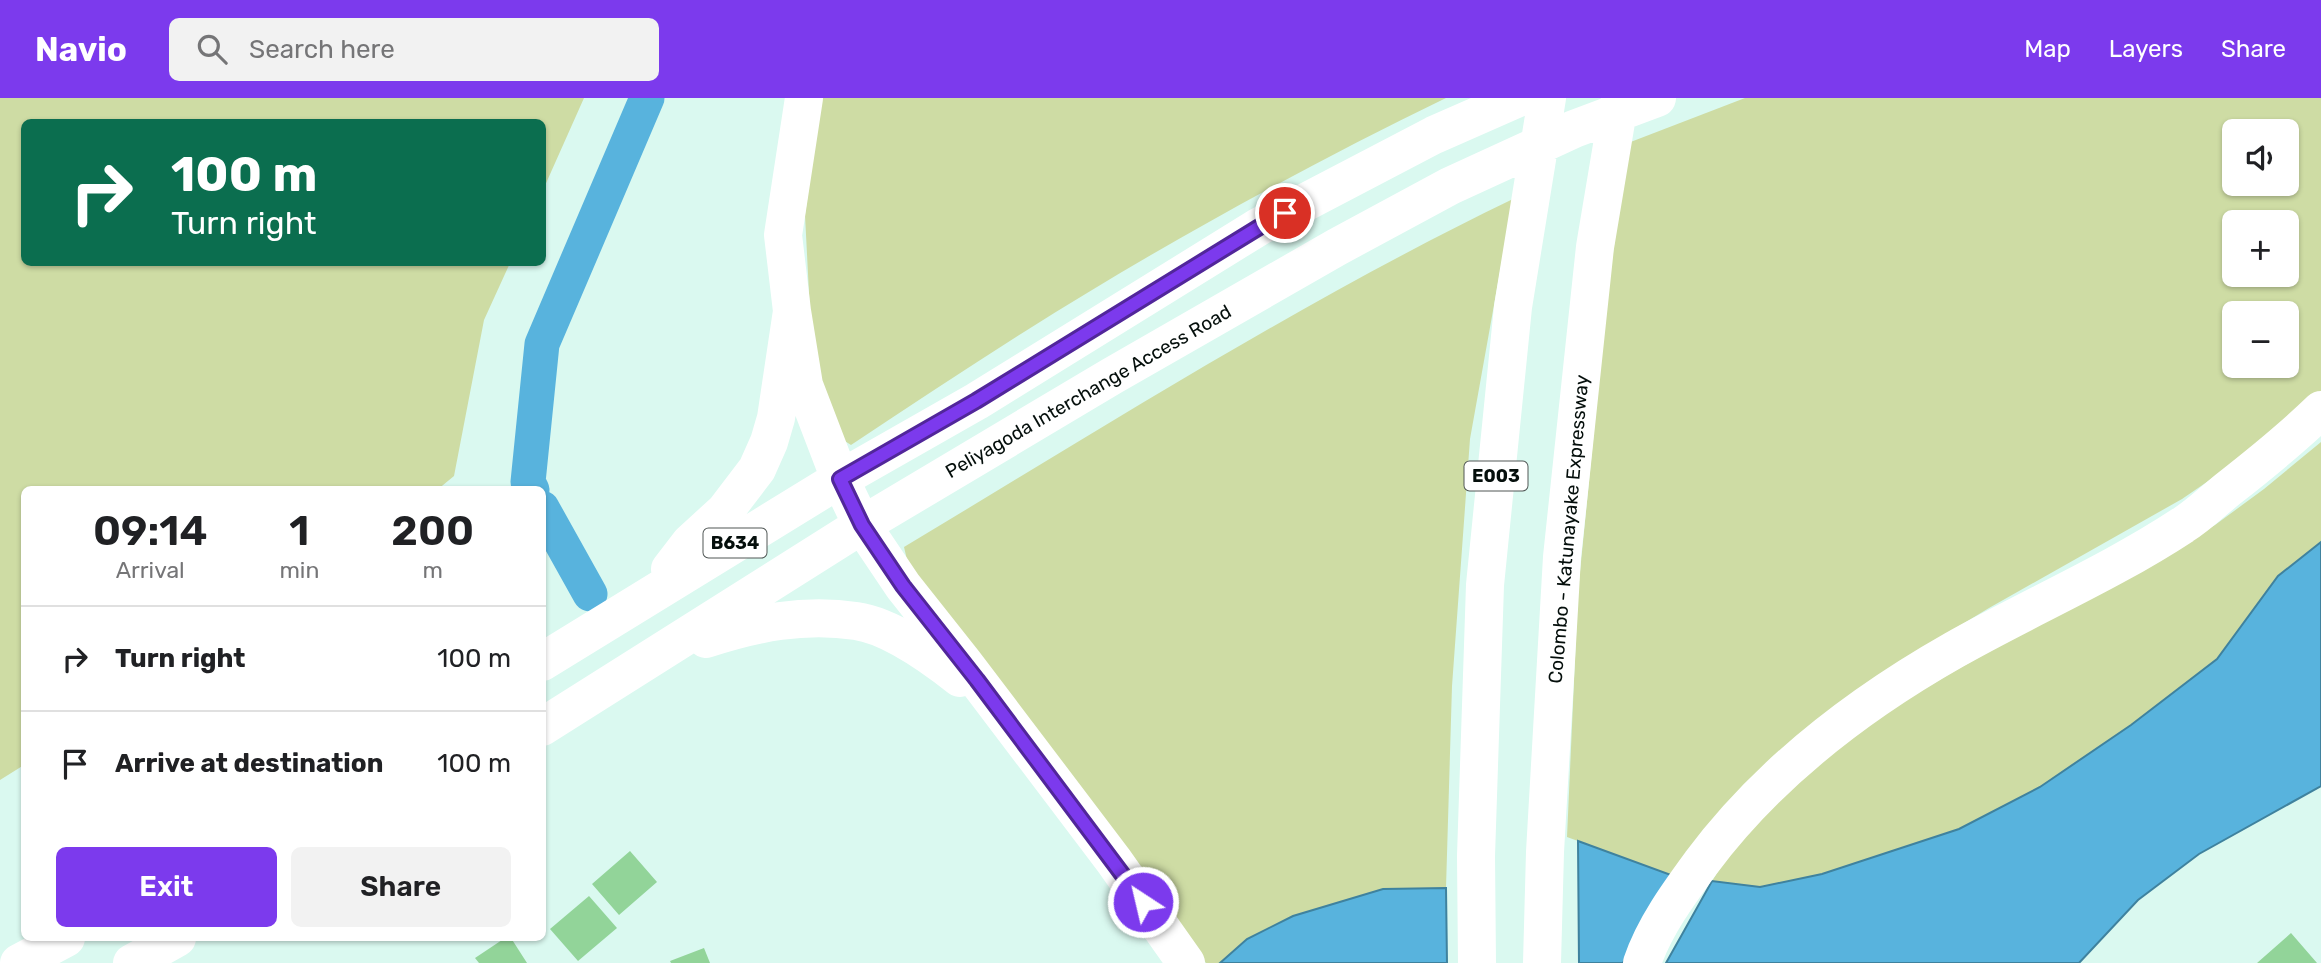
<!DOCTYPE html>
<meta charset="utf-8">
<style>
:root{--surface:#fff;--page:#f2f2f2;--text:#202124;--muted:#757577;--line:#e0e0e0;--accent:#7c3aed}
body{margin:0;font-family:Rubik,sans-serif;background:var(--page);color:var(--text);height:100vh;display:flex;flex-direction:column;font-size:26px;white-space:nowrap}
*{box-sizing:border-box;margin:0}
p{font-size:23px;color:var(--muted)}
.icon{flex:none;width:38px;height:38px;fill:none;stroke:currentColor;stroke-width:2;stroke-linecap:round;stroke-linejoin:round}
.map{position:relative;flex:1;overflow:hidden}
.side{position:absolute;left:21px;top:388px;width:525px;height:455px;display:flex;flex-direction:column;background:var(--surface);border-radius:10px;box-shadow:0 2px 5px #0004}
.side>*{flex:none}
.hud{position:absolute;left:21px;top:21px;width:525px;height:147px;border-radius:10px;box-shadow:0 2px 5px #0004;background:#0b6e4f;color:#fff;overflow:hidden}
.fabs{position:absolute;left:2222px;top:21px;display:grid;gap:14px}
.fabs a{display:grid;place-items:center;width:77px;height:77px;border-radius:10px;background:var(--surface);box-shadow:0 2px 5px #0004;font-size:35px}
.pin{position:absolute;display:grid;place-items:center;width:60px;height:60px;color:#fff;margin:-30px;border:4px solid #fff;border-radius:50%;box-shadow:0 2px 7px #0007}
.me{position:absolute;width:77px;margin:-38px;rotate:325deg;stroke-linejoin:round;filter:drop-shadow(0 0 5px #0008)}
.turn{display:flex;align-items:center;gap:24px;height:147px;padding:0 35px;font-size:32px}
.turn .icon{width:91px;height:91px;stroke-width:2.5}
.turn b{display:block;font-size:49px;line-height:60px}
.eta{display:flex;justify-content:space-evenly;align-items:center;height:119px;text-align:center}
.eta b{font-size:42px;font-weight:600;line-height:49px}
.primary-button{display:flex;gap:14px;margin-top:auto;padding:14px 35px}
.primary-button a{flex:1;height:80px;border-radius:10px;background:var(--accent);color:#fff;font-size:28px;font-weight:600;line-height:80px;text-align:center}
.primary-button a+a{background:var(--page);color:var(--text)}
ul{padding:0;list-style:none}
li{display:flex;align-items:center;gap:21px;height:105px;padding:0 35px;border-top:2px solid var(--line)}
li div{flex:1}
li b{display:block;font-size:26px}
li em{font-style:normal}
header{display:flex;align-items:center;gap:42px;box-sizing:border-box;height:98px;padding:0 35px;background:var(--accent);color:#fff}
header strong{font-size:33px}
nav{display:flex;gap:38px;margin-inline-start:auto;font-size:24px}
.search{width:490px;height:63px;background:var(--page);display:flex;align-items:center;gap:18px;box-sizing:border-box;padding:0 24px;border-radius:10px;color:var(--muted);font-size:26px}
.map>svg:first-child{display:block}
.green{fill:#cedca4;fill-rule:evenodd}
.water{fill:#58b3dd;stroke:#3f829e;stroke-width:2}
.lines{fill:none;stroke-linecap:round;stroke-linejoin:round}
.canal{stroke:#58b3dd;stroke-width:35}
.building{fill:#92d499}
.highway{stroke:#fff;stroke-width:38}
.route-casing{stroke:#51269a;stroke-width:18}
.route{stroke:#7c3aed;stroke-width:12}
.labels{text-anchor:middle;stroke-width:7;stroke-linejoin:round;paint-order:stroke}
.shield{fill:#fff;stroke:#505755;stroke-width:2}
.shield-label{font-size:18px;font-weight:bold;fill:#050f0c}
.street-label{font-size:19px;fill:#050f0c;stroke:#fff}
</style>
<header>
<strong>Navio</strong>
<div class="search"><svg class="icon" aria-label="search" viewBox="0 0 24 24"><circle cx="10" cy="10" r="6"/><path d="M15 15l6 6"/></svg>Search here</div>
<nav><a>Map</a><a>Layers</a><a>Share</a></nav>
</header>
<div class="map">
<svg width="2321" height="865" viewBox="0 0 2321 865">
<rect width="100%" height="100%" fill="#daf9f0"/>
<path class="green" d="M0 0H584L543 92 542 24H24V164L510 165 484 222 454 378 437 392H24V667L0 682Z
M821 0H1446C1302 70 1160 148 1024 234 966 271 908 309 851 347L837 338 812 254 805 117Z
M1745 0H2321V294L2258 349 2182 401 1989 510 1905 561 1671 777 1567 739 1578 494 1608 192 1628 45ZM2235 33H2287V86H2235ZM2235 124H2287V177H2235ZM2235 215H2287V268H2235Z
M1513 101 1470 341 1452 588 1446 790 1383 791 1293 818 1247 841 1220 865H1206L908 466 904 449C1104 329 1302 203 1513 101Z
M2321 344V444L2278 478 2217 561 2131 627 2040 689 1959 731 1822 776 1760 790 1712 783 1734 748 1777 698 1876 620 1951 575 2215 427 2264 391Z"/>
<path class="water" d="M2321 444V688L2199 756 2138 802 2079 865H1666L1712 783 1760 789 1822 776 1959 731 2040 689 2131 627 2217 561 2278 478Z
M1578 743 1671 777 1623 865H1579Z
M1446 790 1447 865H1220L1247 841 1293 818 1383 791Z"/>
<g class="lines">
<path class="canal" d="M532 392 528 384 542 246 647 0
M542 410 590 496"/>
</g>
<path class="building" d="M630 753 657 784 619 817 592 786Z
M589 798 617 830 578 863 550 831Z
M2291 835 2317 865H2257Z
M505 840H511L527 865H479L475 860Z
M704 850 710 865H671L670 863Z"/>
<g class="lines">
<path class="highway" d="M792 213 804 287 840 381 862 427 903 488 964 565 1114 763 1186 865
M670 471 690 445 725 413 757 371 769 344 776 320 792 213 783 137 804 0
M706 541C755 525 804 515 856 523 891 528 932 558 960 580
M542 564 840 381 977 303 1260 128 1434 37 1518 0
M542 629 862 427 1112 278 1337 149 1450 88 1574 31 1657 0
M19 865 66 840
M132 865 177 840
M1477 865 1476 758 1485 487 1513 209 1547 0
M1542 865 1545 754 1562 459 1595 149 1620 0
M1642 865C1654 829 1679 795 1701 765 1768 675 1857 607 1954 552 2030 509 2110 475 2183 427 2199 417 2213 403 2228 391 2260 366 2292 340 2321 312"/>
</g>
<g class="lines">
<defs>
<path id="route" d="M1143 804 977 582 903 488 862 427 840 381 976 303 1261 128 1285 115"/>
</defs>
<use href="#route" class="route-casing"/>
<use href="#route" class="route"/>
</g>
<g class="labels">
<g class="shield">
<rect x="1464.5" y="363.5" width="63" height="29" rx="5"/>
<rect x="703.5" y="430.5" width="63" height="29" rx="5"/>
</g>
<g class="shield-label">
<text x="1496" y="384">E003</text>
<text x="735" y="451">B634</text>
</g>
<g class="street-label">
<text transform="translate(1088 293) rotate(-30)" y="7">Peliyagoda Interchange Access Road</text>
<text transform="translate(1568 431) rotate(-85)" y="7">Colombo - Katunayake Expressway</text>
</g>
</g>
</svg>
<div class="fabs">
<a><svg class="icon" aria-label="sound" viewBox="0 0 24 24"><path d="M4 9h4l5-4v14l-5-4H4zM17 9q2 3 0 6"/></svg></a>
<a>+</a>
<a>−</a>
</div>
<div class="pin" style="left:1285px;top:115px;background:#d93025"><svg class="icon" aria-label="arrive" viewBox="0 0 24 24"><path d="M6 21V4h12l-3 4 3 4H6"/></svg></div>
<svg class="me" style="left:1143px;top:804px" viewBox="-20 -20 40 40"><circle r="17" fill="#7c3aed" stroke="#fff" stroke-width="3"/><path d="M0-11L8 9 0 5-8 9z" fill="#fff"/></svg>
<div class="hud">
<div class="turn"><svg class="icon" aria-label="right" viewBox="0 0 24 24"><path d="M7 20v-9h11M14 6l5 5-5 5"/></svg><div><b>100 m</b>Turn right</div></div>
</div>
<section class="side">
<div class="eta">
<div><b>09:14</b><p>Arrival</p></div>
<div><b>1</b><p>min</p></div>
<div><b>200</b><p>m</p></div>
</div>
<ul>
<li><svg class="icon" aria-label="right" viewBox="0 0 24 24"><path d="M7 20v-9h11M14 6l5 5-5 5"/></svg><div><b>Turn right</b></div><em>100 m</em></li>
<li><svg class="icon" aria-label="arrive" viewBox="0 0 24 24"><path d="M6 21V4h12l-3 4 3 4H6"/></svg><div><b>Arrive at destination</b></div><em>100 m</em></li>
</ul>
<div class="primary-button"><a>Exit</a><a>Share</a></div>
</section>
</div>
